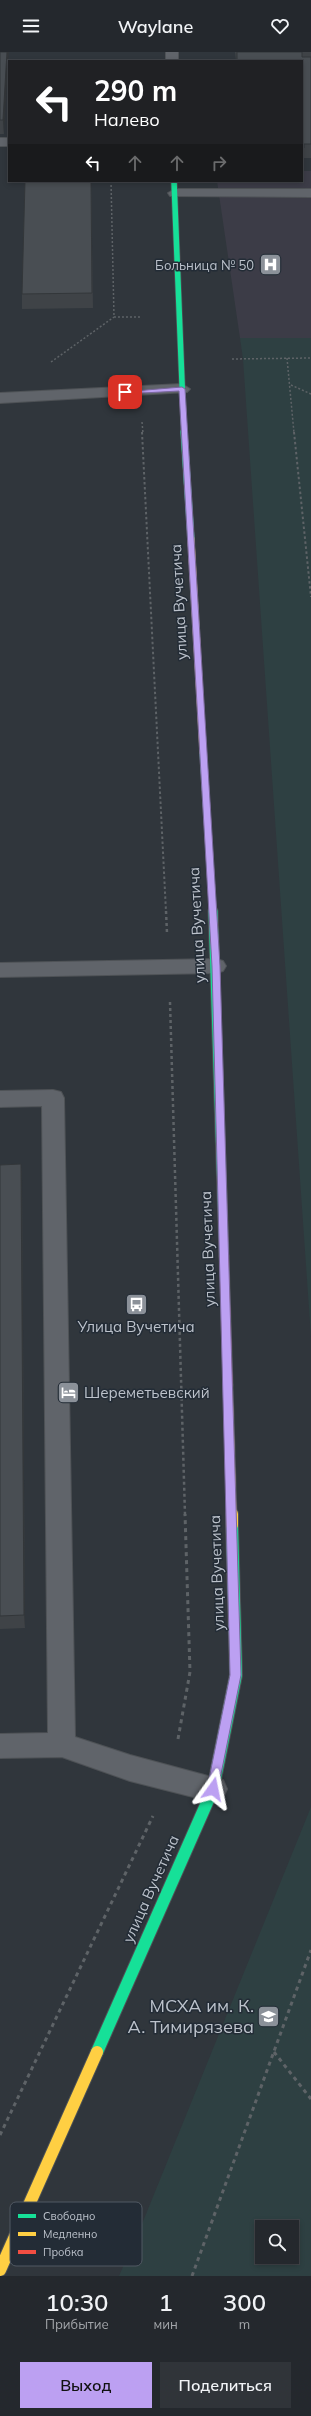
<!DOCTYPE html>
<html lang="ru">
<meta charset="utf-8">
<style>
:root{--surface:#24282d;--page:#303439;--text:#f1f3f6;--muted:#a3a6aa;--line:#414449;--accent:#bca0f2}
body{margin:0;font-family:Mulish,sans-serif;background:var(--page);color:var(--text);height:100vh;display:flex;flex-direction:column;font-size:15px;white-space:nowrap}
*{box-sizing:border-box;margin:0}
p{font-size:13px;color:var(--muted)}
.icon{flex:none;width:22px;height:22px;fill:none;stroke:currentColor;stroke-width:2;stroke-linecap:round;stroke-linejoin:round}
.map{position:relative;height:2224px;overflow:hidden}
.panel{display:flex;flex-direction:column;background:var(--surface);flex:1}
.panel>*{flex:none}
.top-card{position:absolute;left:8px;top:8px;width:295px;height:122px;border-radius:0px;box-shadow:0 2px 6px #0003,0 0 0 1px var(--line);background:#202124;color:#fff;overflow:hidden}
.controls{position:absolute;left:255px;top:2168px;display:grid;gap:8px}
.controls a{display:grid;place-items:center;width:44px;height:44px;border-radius:0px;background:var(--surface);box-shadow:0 2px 6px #0003,0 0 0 1px var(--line);font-size:20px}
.pin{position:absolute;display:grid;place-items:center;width:34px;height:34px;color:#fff;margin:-17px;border-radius:8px;box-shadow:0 2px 6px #0006}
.me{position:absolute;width:44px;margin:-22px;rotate:12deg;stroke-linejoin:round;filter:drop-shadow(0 0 3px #0008)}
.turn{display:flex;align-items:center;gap:14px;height:84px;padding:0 20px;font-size:18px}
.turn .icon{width:52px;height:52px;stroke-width:2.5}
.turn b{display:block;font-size:28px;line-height:34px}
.lanes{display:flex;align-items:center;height:38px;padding:0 20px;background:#0003;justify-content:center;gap:20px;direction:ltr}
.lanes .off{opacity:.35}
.eta{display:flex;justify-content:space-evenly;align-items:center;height:68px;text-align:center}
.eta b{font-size:24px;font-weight:600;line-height:28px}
.button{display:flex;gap:8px;margin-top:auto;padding:8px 20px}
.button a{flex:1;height:46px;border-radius:0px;background:var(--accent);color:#111;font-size:16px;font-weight:600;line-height:46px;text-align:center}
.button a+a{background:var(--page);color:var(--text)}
header{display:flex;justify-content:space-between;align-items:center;height:52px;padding:0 20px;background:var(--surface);font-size:18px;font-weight:600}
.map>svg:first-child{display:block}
.medical{fill:#3c3c47}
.green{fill:#2e4042;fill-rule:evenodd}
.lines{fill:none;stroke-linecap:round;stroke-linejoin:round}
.lane-casing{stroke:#4e5256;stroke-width:2}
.street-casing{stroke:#4e5256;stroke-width:2}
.fast-far3-casing{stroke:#4e5256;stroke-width:7}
.fast-far2-casing{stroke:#4e5256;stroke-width:8}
.fast-far1-casing{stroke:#4e5256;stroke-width:11}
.fast-casing{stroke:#4e5256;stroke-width:14}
.slow-far2-casing{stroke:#4e5256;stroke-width:8}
.slow-far1-casing{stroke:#4e5256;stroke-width:11}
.slow-casing{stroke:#4e5256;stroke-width:14}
.jam-casing{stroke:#4e5256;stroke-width:11}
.path-far3{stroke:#5e6367;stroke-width:1.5;stroke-dasharray:2 2;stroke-linecap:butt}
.path-far2{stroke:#5e6367;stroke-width:2;stroke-dasharray:2.5 2.5;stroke-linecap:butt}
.path-far1{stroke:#5e6367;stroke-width:2.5;stroke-dasharray:3 3;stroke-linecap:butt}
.path{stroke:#5e6367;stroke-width:3;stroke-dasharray:4 4;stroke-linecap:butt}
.lane{fill:#60646a;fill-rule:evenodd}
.street{fill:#60646a;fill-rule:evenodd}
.fast-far3{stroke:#16e098;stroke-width:5.5}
.fast-far2{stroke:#16e098;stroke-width:7}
.fast-far1{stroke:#16e098;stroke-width:9}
.fast{stroke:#16e098;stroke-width:12}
.slow-far2{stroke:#ffcf43;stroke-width:7}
.slow-far1{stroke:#ffcf43;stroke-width:9}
.slow{stroke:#ffcf43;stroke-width:12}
.jam{stroke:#f24e42;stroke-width:9}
.wall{fill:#3f4347}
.shaded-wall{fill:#33373a}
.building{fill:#494e53;stroke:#33373a}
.route{fill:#bca0f2;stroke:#7a689d}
.labels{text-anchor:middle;stroke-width:3;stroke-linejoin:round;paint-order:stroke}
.far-poi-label{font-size:13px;fill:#bcc2cb;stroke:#232c36;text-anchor:end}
.street-label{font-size:15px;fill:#bcc2cb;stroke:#232c36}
.poi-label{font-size:15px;fill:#bcc2cb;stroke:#232c36}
.near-poi-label{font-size:18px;fill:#bcc2cb;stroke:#232c36;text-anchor:end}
.key{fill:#232c36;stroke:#515963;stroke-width:1}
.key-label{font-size:11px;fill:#bcc2cb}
</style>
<header><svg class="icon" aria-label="menu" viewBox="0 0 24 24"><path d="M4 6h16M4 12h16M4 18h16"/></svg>Waylane<svg class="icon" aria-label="heart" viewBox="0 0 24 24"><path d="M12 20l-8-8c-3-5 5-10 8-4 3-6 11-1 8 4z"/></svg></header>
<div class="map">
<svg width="311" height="2224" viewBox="0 0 311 2224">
<rect width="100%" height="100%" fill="#30363c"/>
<path class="medical" d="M302 119H311V286H240L217 129H302Z"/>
<path class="green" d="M240 286H311V1285L243 307Z
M311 1755V2224H119L142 2172ZM262 2175H292V2205H262Z"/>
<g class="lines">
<defs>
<path id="lane" d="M0 86H9V94H0Z
M175 137H311V145L170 144 168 141Z
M182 332 190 337 187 340 0 351V341Z
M216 907 223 909 226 914 223 919 216 921 0 925V911Z
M53 1038 61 1040 64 1046 75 1685 130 1703 223 1728 227 1737 223 1746 213 1750 130 1729 62 1705 0 1706V1682L48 1681 42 1054 0 1055V1039Z"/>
<path id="street" d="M166 0H178V9H166Z"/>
<path id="fast-far3" d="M174 129 184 381"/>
<path id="fast-far2" d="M184 380 191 487
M203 700 213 860"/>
<path id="fast-far1" d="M213 859 224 1204"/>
<path id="fast" d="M97 2000 213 1737 236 1623 232 1473"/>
<path id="slow-far2" d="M191 487 203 700"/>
<path id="slow-far1" d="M228 1333 232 1463"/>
<path id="slow" d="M232 1462V1473
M0 2218 97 2000"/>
<path id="jam" d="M224 1204 228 1333"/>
</defs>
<use href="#lane" class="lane-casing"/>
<use href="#street" class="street-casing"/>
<use href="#fast-far3" class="fast-far3-casing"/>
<use href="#fast-far2" class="fast-far2-casing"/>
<use href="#fast-far1" class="fast-far1-casing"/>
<use href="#fast" class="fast-casing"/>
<use href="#slow-far2" class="slow-far2-casing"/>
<use href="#slow-far1" class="slow-far1-casing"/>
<use href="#slow" class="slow-casing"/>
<use href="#jam" class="jam-casing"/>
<path class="path-far3" d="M111 129 114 265H140
M287 306 294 381
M232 307 311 306
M51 310 114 265
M291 333 311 342
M142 370 143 381"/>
<path class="path-far2" d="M142 380 166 860
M294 380 311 545"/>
<path class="path-far1" d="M166 859 167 881
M170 950 185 1463"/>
<path class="path" d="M178 1687 190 1620 185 1462
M274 2000 311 2047
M0 2083 153 1764
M192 2224 311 1898"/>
<use href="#lane" class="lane"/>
<use href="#street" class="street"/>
<use href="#fast-far3" class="fast-far3"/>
<use href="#fast-far2" class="fast-far2"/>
<use href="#fast-far1" class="fast-far1"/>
<use href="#fast" class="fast"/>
<use href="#slow-far2" class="slow-far2"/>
<use href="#slow-far1" class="slow-far1"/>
<use href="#slow" class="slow"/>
<use href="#jam" class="jam"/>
</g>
<path class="wall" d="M0 0 4 82H0Z
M235 0H311V106H304L303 109H302V9H236Z
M91 129 93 256 22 257V242Z
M21 1112 22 1127 25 1576 0 1577V1113Z"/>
<path class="shaded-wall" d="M7 0H9L4 82 3 68Z
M21 1112 22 1127 25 1576 24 1563Z"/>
<path class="building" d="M0 0H7L3 68H0Z
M237 0H302V5H311V92H304V96H302V9H237Z
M25 129H91L92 241 22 242Z
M21 1112 24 1563 0 1564V1113Z"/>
<path class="route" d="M182 335 185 337 220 914 241 1623 218 1737 213 1742 207 1737 230 1623 212 914 179 339 125 342 122 340Z"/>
<defs>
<symbol id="hospital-square" viewBox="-11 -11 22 22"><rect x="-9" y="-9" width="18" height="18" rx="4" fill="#8b9199" stroke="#232c36"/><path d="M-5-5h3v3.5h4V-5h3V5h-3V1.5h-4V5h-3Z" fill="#fff"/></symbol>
<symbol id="bus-square" viewBox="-11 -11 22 22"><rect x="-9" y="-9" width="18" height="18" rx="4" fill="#8b9199" stroke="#232c36"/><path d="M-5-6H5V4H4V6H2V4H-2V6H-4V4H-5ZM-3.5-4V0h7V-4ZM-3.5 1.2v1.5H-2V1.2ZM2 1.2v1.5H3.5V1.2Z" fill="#fff"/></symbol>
<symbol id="hotel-square" viewBox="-11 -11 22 22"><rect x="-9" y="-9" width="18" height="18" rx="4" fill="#8b9199" stroke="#232c36"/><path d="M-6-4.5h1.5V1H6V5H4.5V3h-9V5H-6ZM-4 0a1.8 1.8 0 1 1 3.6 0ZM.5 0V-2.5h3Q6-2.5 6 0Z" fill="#fff"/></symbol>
<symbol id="university-square" viewBox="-11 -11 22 22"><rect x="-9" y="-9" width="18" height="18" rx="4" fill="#8b9199" stroke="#232c36"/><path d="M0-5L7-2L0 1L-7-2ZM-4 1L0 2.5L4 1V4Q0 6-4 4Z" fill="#fff"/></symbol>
</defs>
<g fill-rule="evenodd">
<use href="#hospital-square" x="258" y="200" width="25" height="25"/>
<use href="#bus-square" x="124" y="1240" width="25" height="25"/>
<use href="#hotel-square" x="56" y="1328" width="25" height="25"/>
<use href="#university-square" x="256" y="1952" width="25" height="25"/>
</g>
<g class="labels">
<g class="far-poi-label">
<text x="254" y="218">Больница № 50</text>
</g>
<g class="street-label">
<text transform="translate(179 550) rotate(-93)" y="5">улица Вучетича</text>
<text transform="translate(197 873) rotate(-93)" y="5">улица Вучетича</text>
<text transform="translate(208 1197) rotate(-92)" y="5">улица Вучетича</text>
<text transform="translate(217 1521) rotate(-92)" y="5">улица Вучетича</text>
<text transform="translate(151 1837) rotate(-66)" y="5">улица Вучетича</text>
</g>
<g class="poi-label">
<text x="136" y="1280">Улица Вучетича</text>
<text x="84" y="1346" text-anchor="start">Шереметьевский</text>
</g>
<g class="near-poi-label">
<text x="254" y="1960">МСХА им. К.<tspan x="254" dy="21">А. Тимирязева</tspan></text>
</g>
</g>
<rect x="10" y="2150" width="132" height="64" rx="6" class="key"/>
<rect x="18" y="2162" width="18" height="4" fill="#16e098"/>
<rect x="18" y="2180" width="18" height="4" fill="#ffcf43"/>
<rect x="18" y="2198" width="18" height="4" fill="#f24e42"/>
<g class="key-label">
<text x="43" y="2168">Свободно</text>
<text x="43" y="2186">Медленно</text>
<text x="43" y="2204">Пробка</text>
</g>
</svg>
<div class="controls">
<a><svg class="icon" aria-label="search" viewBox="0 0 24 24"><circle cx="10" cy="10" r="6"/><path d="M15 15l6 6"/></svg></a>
</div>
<div class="pin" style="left:125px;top:340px;background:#d93025"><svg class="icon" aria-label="arrive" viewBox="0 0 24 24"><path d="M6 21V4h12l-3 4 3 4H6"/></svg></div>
<svg class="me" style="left:213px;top:1737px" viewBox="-20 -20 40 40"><path d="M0-17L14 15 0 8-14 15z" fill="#bca0f2" stroke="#fff" stroke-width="4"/></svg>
<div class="top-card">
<div class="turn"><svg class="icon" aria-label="left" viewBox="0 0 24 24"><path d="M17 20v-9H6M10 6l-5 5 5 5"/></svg><div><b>290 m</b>Налево</div></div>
<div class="lanes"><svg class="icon" aria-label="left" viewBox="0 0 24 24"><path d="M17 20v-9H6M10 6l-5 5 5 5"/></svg><svg class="icon off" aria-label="ahead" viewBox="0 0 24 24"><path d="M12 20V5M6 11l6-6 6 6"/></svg><svg class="icon off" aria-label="ahead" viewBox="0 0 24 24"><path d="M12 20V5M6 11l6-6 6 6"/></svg><svg class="icon off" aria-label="right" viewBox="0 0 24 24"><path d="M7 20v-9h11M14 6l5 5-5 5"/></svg></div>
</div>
</div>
<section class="panel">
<div class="eta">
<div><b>10:30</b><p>Прибытие</p></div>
<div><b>1</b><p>мин</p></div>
<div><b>300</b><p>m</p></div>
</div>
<div class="button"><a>Выход</a><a>Поделиться</a></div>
</section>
